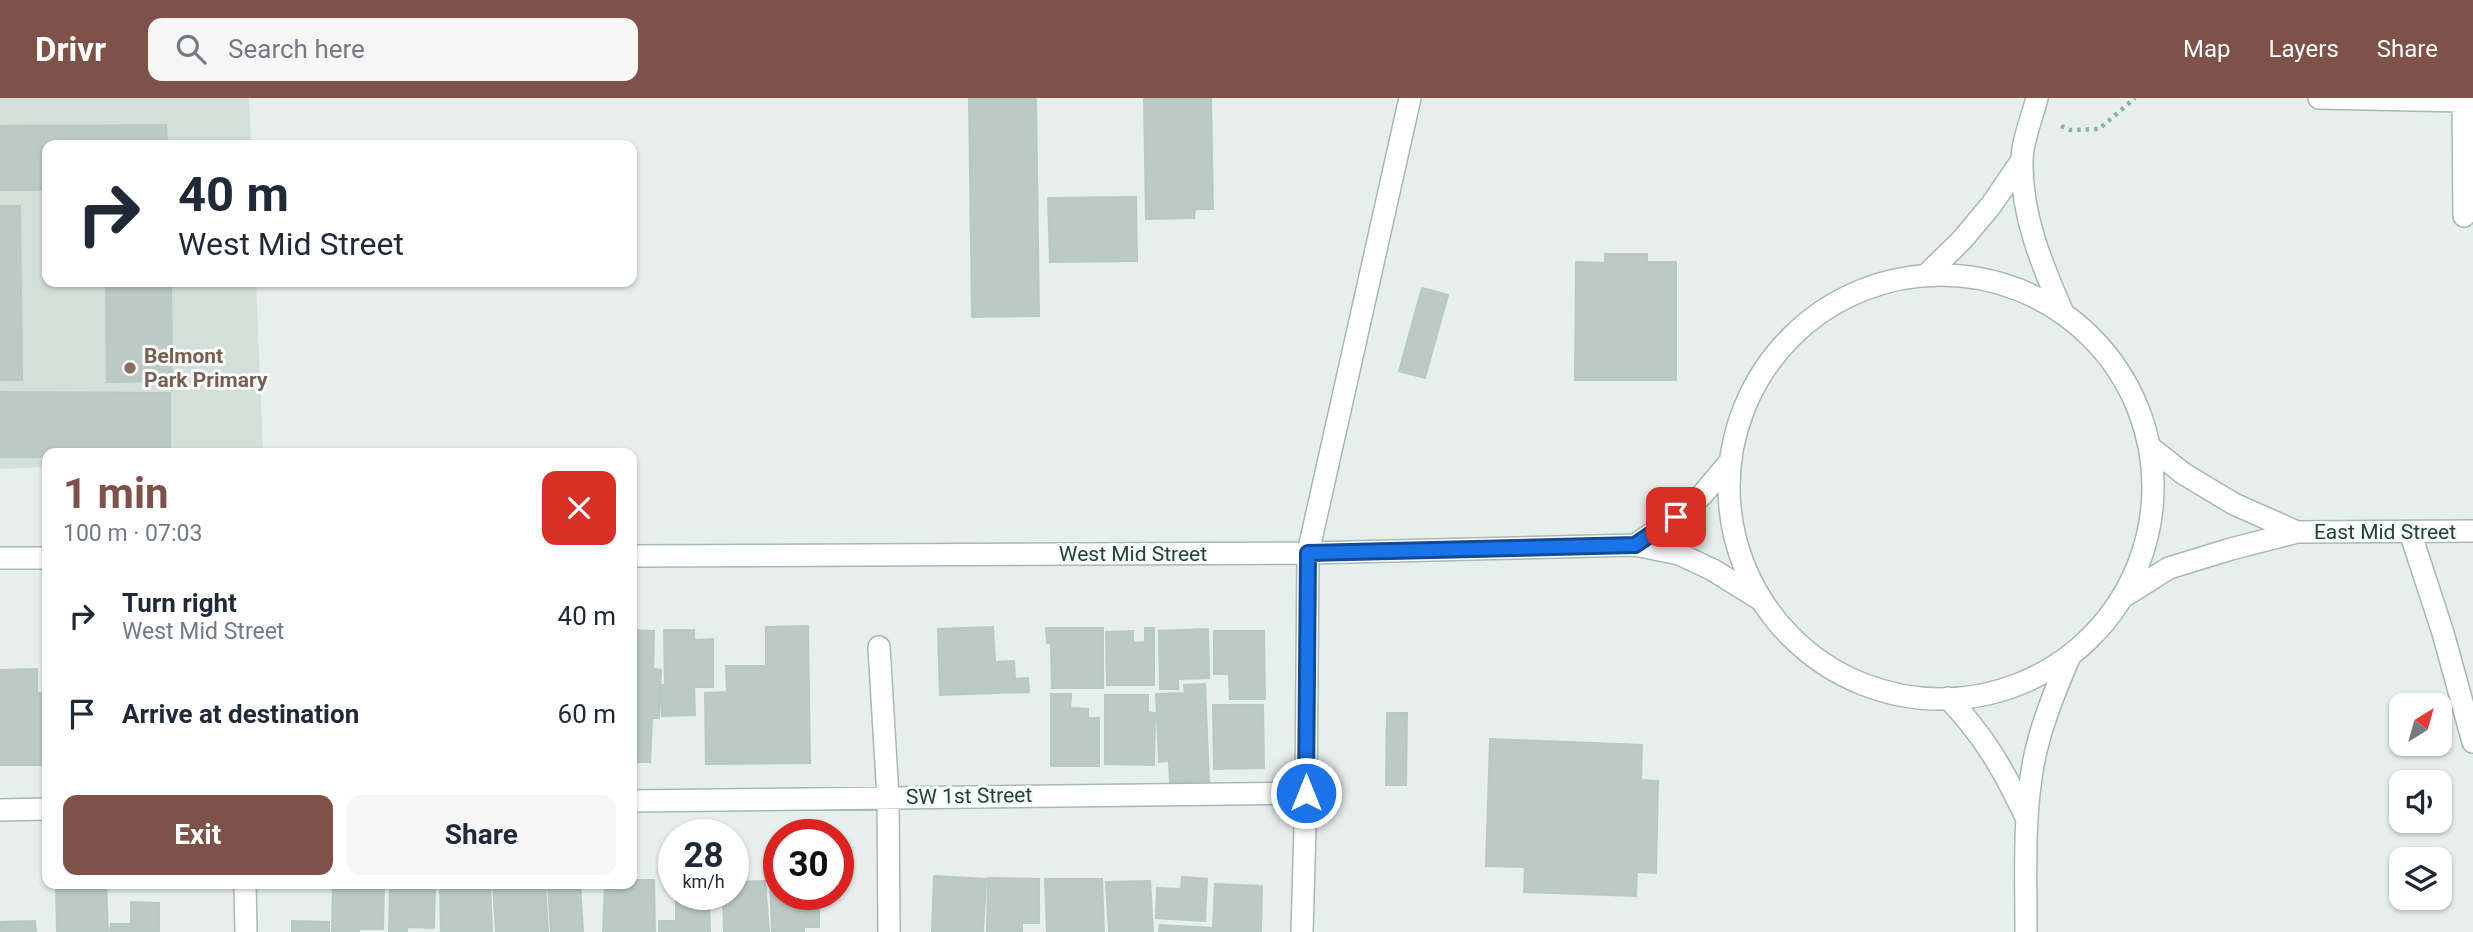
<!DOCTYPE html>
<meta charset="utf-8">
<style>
:root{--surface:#fff;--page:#f6f6f7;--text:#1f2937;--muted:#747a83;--accent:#7f5249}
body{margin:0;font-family:Roboto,sans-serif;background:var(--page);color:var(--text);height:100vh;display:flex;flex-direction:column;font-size:26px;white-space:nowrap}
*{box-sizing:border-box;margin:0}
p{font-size:23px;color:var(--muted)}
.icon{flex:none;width:38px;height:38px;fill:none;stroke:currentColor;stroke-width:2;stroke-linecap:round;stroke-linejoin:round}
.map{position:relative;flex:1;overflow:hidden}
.sheet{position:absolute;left:42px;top:350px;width:595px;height:441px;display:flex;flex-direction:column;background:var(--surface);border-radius:14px;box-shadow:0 2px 5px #0004}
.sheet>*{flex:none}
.hud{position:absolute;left:42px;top:42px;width:595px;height:147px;border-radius:14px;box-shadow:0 2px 5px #0004;background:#fff;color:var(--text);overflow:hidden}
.needle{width:46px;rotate:37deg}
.buttons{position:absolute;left:2389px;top:595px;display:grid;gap:14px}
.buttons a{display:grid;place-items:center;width:63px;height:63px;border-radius:14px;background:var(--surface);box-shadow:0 2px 5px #0004;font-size:35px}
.speed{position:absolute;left:658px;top:721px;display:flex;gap:14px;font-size:35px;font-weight:700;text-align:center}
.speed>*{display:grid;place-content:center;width:91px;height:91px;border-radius:50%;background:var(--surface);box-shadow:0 2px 5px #0004;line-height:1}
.speed small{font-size:18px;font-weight:400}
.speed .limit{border:10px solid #d22;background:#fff;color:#111}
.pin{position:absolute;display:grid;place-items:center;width:60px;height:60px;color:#fff;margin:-30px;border-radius:14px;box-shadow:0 4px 10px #0006}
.me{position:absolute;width:77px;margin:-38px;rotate:0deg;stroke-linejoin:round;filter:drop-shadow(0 0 5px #0008)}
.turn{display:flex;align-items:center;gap:24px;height:147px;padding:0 21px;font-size:32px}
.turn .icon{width:91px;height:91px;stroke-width:2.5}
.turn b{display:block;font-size:49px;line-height:60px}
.round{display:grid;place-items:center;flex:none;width:74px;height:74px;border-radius:14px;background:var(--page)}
.overview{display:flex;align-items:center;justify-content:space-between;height:119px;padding:0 21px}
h1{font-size:42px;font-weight:700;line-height:52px;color:var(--accent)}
.primary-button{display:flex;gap:14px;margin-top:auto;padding:14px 21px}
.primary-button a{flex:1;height:80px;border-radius:14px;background:var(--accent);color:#fff;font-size:28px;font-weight:700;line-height:80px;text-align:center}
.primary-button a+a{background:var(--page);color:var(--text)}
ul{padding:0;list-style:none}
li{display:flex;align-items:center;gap:21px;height:98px;padding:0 21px}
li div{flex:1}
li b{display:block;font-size:26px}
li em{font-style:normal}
header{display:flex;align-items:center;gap:42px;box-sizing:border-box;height:98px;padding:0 35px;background:var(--accent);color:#fff}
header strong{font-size:33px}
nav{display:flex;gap:38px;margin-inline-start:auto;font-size:24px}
.search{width:490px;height:63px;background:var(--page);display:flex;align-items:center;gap:18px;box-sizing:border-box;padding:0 24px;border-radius:14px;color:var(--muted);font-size:26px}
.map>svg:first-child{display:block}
.built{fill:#d4dfda}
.building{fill:#bbcac4;stroke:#b8c9c2;stroke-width:2}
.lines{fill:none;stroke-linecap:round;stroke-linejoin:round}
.minor-casing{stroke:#a8b8b2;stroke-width:24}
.path{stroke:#86b3a5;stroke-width:4.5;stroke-dasharray:3.5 5;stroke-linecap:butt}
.minor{stroke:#fff;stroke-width:21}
.route-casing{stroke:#114b97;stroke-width:18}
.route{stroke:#1a73e8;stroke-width:12}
.education-dot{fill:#8d6e63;stroke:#f7fbf9;stroke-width:2.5}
.labels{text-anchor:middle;stroke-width:6;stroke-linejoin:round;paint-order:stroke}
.education-label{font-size:21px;font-weight:bold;fill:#785e54;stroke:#f7fbf9;text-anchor:start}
.street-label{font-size:21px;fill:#24423a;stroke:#f7fbf9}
</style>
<header>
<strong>Drivr</strong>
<div class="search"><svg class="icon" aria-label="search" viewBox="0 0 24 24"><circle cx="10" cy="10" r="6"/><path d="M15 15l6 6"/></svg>Search here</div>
<nav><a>Map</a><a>Layers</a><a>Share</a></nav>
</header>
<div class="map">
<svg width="2473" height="834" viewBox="0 0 2473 834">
<rect width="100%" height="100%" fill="#e6efeb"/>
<path class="built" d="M0 0H249L251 47H47V184H256L263 355H47V369L0 371Z"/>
<path class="building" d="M969 0H1036L1039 218 972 219Z
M1144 0H1211L1213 111H1195L1194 120 1146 121Z
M166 27 167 47H47V92H0V28Z
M1136 99 1137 163 1050 164 1048 100Z
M0 108H20L22 282H0Z
M1605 156H1647V164H1676V282H1575L1576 164 1605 165Z
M106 184H171L172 283 107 284Z
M1422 190 1448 197 1425 280 1399 273Z
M0 294 170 295V355H47V359H0Z
M808 528 810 665 706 666 705 595 727 594 726 568H766V529Z
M993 529 995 564 1014 563 1015 581 1028 580 1029 594 940 597 938 531Z
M1046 530H1103V590H1052L1051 545H1047Z
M1145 530H1154V587H1107L1106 534 1133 533V545L1145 544Z
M1208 531 1209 580 1178 581V591H1160L1159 533Z
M632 532 654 533 653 571 661 572 659 620H652L650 664H632Z
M664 532H694V542L713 541V589H694L695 617 662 618 661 587H665Z
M1214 533H1264L1265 601H1230L1229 576H1214Z
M37 571V595H47V667H0V572Z
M1205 586 1209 683 1170 685 1169 663 1159 664 1156 596 1185 595 1184 587Z
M1051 596H1071L1070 610 1088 611V620H1099V668H1051Z
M1105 597H1148V614L1155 615 1154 667 1105 666Z
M1213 607H1263L1264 670 1214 671Z
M1387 615H1407L1406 687H1386Z
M1490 641 1642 647 1641 682 1658 683 1656 775 1637 774 1636 798 1524 794 1525 769 1486 768Z
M770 778H779V796H819V829H804V834H772Z
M934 778 986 781 983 834H932Z
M1182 779 1207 781 1205 823 1156 820 1157 790 1181 791Z
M988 780 1039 781V825H1022V834H987Z
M1045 781H1102L1104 834H1047Z
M632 782H654L655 834H603L605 786H632Z
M765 783 769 834H724L723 796H733V784Z
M1150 783 1153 834 1109 833 1106 784Z
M56 786H106L108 834H57Z
M333 786H384L383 831H359V834H332Z
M390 786H435L434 830 407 829V834H389Z
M440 786H490L492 834H441Z
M493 786H545L548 834H496Z
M548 786H580L583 834H551Z
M1215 786 1262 788 1261 834H1159L1160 827 1213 830Z
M709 800 710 834H659V823H676V801Z
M131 804 159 805V834H110L111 826H131Z
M35 823 36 834H0V824Z
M292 823 329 824V834H292Z"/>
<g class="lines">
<defs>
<path id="minor" d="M2037 0C2032 20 2022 43 2022 63 2021 117 2042 167 2063 215
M2319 0 2463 3
M2463 0 2464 118
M1927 176 1962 142 1992 106 2022 62
M1729 389a212 212 0 1 1 424 0a212 212 0 1 1-424 0Z
M2151 350 2184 376 2234 406 2297 434
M2410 434 2443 535 2473 644
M1635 447 1676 419 1702 397 1728 366
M632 458 1308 455 1635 447 1679 456 1713 472 1758 500
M0 460H47
M2126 497 2169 470 2231 451 2297 434 2473 433
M879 549 888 699 889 834
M1948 600C1985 639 2003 671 2026 719
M632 703 1306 695
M0 712 47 711
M245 786 246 834
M1302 834 1306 695 1308 455 1410 0
M2026 834C2026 777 2023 718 2034 662 2041 627 2055 593 2069 560"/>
</defs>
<use href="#minor" class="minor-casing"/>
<path class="path" d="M2061 28 2070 32 2099 31 2135 0"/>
<use href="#minor" class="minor"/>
</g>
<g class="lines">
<defs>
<path id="route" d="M1306 695 1308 455 1635 447 1676 419"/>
</defs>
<use href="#route" class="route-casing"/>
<use href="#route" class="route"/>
</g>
<circle class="education-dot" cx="130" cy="270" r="7"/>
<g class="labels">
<g class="education-label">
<text x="144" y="265">Belmont<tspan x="144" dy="24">Park Primary</tspan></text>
</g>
<g class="street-label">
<text x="2385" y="441">East Mid Street</text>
<text x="1133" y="463">West Mid Street</text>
<text transform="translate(969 698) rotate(-1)" y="7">SW 1st Street</text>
</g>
</g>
</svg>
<div class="buttons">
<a><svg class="needle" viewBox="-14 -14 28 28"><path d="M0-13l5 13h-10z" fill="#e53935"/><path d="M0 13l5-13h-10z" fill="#747a83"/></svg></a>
<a><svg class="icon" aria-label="sound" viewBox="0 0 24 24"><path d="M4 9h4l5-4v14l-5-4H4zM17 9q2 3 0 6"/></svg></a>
<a><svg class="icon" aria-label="layers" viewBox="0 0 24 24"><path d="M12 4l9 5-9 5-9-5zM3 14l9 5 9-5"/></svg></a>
</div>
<div class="speed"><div>28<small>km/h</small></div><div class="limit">30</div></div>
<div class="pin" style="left:1676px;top:419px;background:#d93025"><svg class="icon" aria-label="arrive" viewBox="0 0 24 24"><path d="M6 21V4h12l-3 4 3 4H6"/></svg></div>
<svg class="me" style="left:1306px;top:695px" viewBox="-20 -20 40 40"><circle r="17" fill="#1a73e8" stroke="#fff" stroke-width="3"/><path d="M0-11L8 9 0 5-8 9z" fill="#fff"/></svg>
<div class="hud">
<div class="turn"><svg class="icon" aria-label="right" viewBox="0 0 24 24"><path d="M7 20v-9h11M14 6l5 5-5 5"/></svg><div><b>40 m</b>West Mid Street</div></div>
</div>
<section class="sheet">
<div class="overview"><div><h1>1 min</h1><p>100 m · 07:03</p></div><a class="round" style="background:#d93025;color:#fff"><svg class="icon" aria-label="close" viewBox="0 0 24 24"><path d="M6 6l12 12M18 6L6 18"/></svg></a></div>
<ul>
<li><svg class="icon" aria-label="right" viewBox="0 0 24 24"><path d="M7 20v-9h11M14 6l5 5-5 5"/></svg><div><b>Turn right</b><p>West Mid Street</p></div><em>40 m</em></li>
<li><svg class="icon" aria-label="arrive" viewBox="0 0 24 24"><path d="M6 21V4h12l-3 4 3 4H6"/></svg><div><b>Arrive at destination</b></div><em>60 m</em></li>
</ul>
<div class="primary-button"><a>Exit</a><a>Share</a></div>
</section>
</div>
